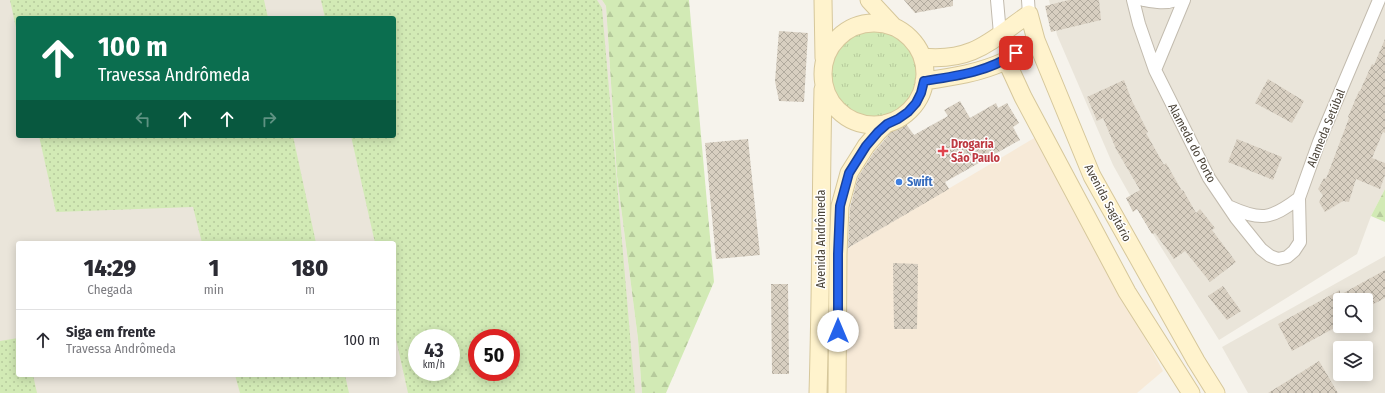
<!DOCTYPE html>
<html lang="pt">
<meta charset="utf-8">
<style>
:root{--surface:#fff;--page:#f7f7f7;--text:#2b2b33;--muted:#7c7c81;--line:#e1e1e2}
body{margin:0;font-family:"Fira Sans Condensed",sans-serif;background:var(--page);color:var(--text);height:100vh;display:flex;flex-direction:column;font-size:15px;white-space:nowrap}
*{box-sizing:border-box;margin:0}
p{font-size:13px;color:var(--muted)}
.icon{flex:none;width:22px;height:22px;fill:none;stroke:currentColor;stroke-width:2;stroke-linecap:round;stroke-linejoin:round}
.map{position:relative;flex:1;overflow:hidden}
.details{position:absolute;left:16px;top:241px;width:380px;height:136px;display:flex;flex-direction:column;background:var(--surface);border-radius:4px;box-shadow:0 2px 10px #0003}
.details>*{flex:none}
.guide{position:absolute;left:16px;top:16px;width:380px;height:122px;border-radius:4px;box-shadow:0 2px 10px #0003;background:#0b6e4f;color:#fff;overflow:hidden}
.tools{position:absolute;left:1333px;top:293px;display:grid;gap:8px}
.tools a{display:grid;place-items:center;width:40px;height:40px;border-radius:4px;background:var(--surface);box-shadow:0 2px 10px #0003;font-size:20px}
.speed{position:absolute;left:408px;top:329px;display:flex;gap:8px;font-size:20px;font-weight:700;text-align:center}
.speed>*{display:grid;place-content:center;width:52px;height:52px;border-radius:50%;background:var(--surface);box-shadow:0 2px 10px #0003;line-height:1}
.speed small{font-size:10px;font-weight:400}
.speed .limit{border:6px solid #d22;background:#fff;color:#111}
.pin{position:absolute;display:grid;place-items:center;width:34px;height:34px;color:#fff;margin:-17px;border-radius:8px;box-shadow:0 2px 6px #0006}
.me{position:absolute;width:44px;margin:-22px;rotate:0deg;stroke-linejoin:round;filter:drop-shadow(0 0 3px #0008)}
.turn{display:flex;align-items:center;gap:14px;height:84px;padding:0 16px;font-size:18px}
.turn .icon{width:52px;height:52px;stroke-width:2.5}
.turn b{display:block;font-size:28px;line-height:34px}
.lanes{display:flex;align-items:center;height:38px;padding:0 16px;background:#0003;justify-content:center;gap:20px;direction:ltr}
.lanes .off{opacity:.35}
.eta{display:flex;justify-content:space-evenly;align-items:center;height:68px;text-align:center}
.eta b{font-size:24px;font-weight:800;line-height:28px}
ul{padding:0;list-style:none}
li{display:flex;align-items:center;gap:12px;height:60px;padding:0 16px;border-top:1px solid var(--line)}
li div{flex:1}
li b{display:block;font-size:15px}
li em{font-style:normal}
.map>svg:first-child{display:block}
.residential{fill:#eae5da;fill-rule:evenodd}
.commercial{fill:#f7ead8}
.grass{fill:url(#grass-dots);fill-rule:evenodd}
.forest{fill:url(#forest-firs)}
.park{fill:url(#park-tufts)}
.building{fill:url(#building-cross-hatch)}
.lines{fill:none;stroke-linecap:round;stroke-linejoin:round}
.street-casing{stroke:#c2bbae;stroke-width:14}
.secondary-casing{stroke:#d6c79b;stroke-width:19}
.street{stroke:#fff;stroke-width:12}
.secondary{stroke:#fff3cd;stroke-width:17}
.route-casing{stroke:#184099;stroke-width:10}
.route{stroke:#2563eb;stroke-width:7}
.health-dot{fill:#e0444e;stroke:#fff;stroke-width:1.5}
.shop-dot{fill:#3f7fe0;stroke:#fff;stroke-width:1.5}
.labels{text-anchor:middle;stroke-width:3;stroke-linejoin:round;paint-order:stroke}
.street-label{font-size:12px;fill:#4b4439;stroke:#fff}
.health-label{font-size:12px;font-weight:bold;fill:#be3a42;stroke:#fff;text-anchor:start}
.shop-label{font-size:12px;font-weight:bold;fill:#366cbe;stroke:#fff;text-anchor:start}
</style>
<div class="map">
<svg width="1385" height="393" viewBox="0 0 1385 393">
<defs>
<pattern id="grass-dots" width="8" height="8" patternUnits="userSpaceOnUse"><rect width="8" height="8" fill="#d2eab5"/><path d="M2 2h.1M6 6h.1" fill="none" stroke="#b6ca9c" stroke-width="1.8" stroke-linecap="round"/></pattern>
<pattern id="forest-firs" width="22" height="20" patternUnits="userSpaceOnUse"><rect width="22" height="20" fill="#d2eab5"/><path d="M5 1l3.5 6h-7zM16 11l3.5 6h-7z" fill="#b6ca9c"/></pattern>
<pattern id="park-tufts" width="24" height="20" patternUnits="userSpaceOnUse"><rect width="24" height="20" fill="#d2eab5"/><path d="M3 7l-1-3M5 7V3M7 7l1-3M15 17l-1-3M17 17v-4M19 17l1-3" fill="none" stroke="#b6ca9c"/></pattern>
<pattern id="building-cross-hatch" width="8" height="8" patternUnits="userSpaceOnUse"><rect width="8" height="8" fill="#d8cfc1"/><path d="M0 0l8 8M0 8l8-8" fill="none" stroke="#b1aa9e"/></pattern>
</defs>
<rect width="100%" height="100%" fill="#f6f3ec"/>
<path class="residential" d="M0 0H602L606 6 617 176 638 339 642 393H0ZM18 18H394V136H18ZM18 243H394V375H18ZM417 338H451V372H417ZM477 338H511V372H477Z
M1049 0H1385V189L1371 216 1357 254 1219 340 1141 215 1113 165 1057 35Z
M1385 256V393H1248L1222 347ZM1340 300H1366V326H1340ZM1340 348H1366V374H1340Z"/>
<path class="commercial" d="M1036 137 1163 371 1137 393H843V251Z"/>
<path class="grass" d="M10 0H264L268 18H18V37Z
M321 0H597L602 8 635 393H408L394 330V243H375L351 136H394V18H325ZM417 338H451V372H417ZM477 338H511V372H477Z
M39 136H293L316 243H202L193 207 56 212Z
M18 338V375H33L37 393H0V341Z
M235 375H345L349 393H240Z"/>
<path class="forest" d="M602 0H689L714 282 666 393H642L638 339 617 176 606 6Z
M1385 189V222L1371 216Z"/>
<path class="park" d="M831 74a44 44 0 1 1 88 0a44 44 0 1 1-88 0Z"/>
<path class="building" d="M904 0H953V6L915 13Z
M1069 0H1099L1101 20 1051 32 1045 6Z
M779 31 808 33 804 102 779 101 775 81Z
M1385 39V133L1383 132 1372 158 1385 163V175L1380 189 1356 179 1349 202 1343 201 1325 212 1319 202 1323 195 1318 189 1324 178 1326 179 1349 118 1348 117 1359 91H1360L1372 64 1374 65Z
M1268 79 1304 101 1292 123 1255 103Z
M1124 80 1132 101 1148 132 1146 133 1164 165 1166 163 1182 191 1183 190 1196 213 1200 209 1215 228 1212 230 1236 262 1210 282 1185 251 1174 259 1155 233 1152 234 1137 209 1133 212 1126 198 1140 190 1116 149 1103 118 1097 121 1087 97Z
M960 101 970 118 996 103 998 108 1007 103 1019 123 1013 127 1020 140 945 182 949 189 848 248 850 208 858 177 874 152 896 127 906 124 914 135 948 116 944 110Z
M748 139 760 255 716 259 705 143Z
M1237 139 1282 157 1273 180 1228 162Z
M893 263 918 264 917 329H894Z
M1385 270V298L1366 308V300H1340V325L1292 351 1278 324 1340 290V295Z
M771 284H788L789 374H772Z
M1223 286 1241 311 1227 320 1208 296Z
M1319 361 1338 393H1268L1289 380Z"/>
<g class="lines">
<defs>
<path id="street" d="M997 0 1000 34
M1028 0 1029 14
M1133 0 1139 24 1155 70 1209 178 1236 218 1261 249 1270 256 1278 259 1287 257 1294 251 1300 242 1299 198 1319 142 1379 0
M1144 0C1155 2 1165 4 1176 0
M1155 70 1184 0
M1228 206C1261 221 1270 220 1299 198"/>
<path id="secondary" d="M823 0 824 58
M869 0 894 27
M823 74a51 51 0 1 1 102 0a51 51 0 1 1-102 0Z
M922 57C973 62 990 41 1029 14L1036 40 1092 176 1196 361 1216 393
M1006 60 1023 97 1127 292 1191 393
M924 81C952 77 980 73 1005 61 1016 55 1026 47 1036 40
M818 393C821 291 821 190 823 89
M837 393 838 254 840 206 849 173 866 146 878 132 887 123"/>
</defs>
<use href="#street" class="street-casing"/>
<use href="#secondary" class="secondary-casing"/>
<use href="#street" class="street"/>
<use href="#secondary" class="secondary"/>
</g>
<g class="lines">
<defs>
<path id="route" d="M838 331V254L840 206 849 173 866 146 878 132 887 124 898 119 908 112 916 103 921 93 924 81C957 76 988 72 1016 53"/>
</defs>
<use href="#route" class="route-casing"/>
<use href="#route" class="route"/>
</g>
<path class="health-dot" d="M941 145h4v4h4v4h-4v4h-4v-4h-4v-4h4z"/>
<circle class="shop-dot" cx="899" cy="182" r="4"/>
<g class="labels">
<g class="street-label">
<text transform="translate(1326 128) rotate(-68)" y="4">Alameda Setúbal</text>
<text transform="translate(1192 143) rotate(62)" y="4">Alameda do Porto</text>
<text transform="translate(1108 203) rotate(62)" y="4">Avenida Sagitário</text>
<text transform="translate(821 239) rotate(-90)" y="4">Avenida Andrômeda</text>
</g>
<g class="health-label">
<text x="951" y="148">Drogaria<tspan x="951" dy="14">São Paulo</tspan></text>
</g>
<g class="shop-label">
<text x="907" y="186">Swift</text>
</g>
</g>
</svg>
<div class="tools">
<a><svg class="icon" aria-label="search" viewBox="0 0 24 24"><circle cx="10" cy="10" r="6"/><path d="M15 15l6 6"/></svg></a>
<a><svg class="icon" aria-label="layers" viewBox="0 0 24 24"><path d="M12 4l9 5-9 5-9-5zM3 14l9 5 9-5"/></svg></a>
</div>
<div class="speed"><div>43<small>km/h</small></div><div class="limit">50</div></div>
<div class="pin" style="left:1016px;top:53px;background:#d93025"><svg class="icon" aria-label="arrive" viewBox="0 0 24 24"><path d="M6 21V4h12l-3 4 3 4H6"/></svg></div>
<svg class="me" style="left:838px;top:331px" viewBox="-20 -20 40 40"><circle r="19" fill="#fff"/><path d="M0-13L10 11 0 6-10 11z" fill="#2563eb"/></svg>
<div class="guide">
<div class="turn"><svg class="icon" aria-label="ahead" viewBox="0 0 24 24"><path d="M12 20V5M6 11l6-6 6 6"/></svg><div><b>100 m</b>Travessa Andrômeda</div></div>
<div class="lanes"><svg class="icon off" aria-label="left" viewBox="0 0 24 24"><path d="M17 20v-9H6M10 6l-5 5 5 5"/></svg><svg class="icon" aria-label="ahead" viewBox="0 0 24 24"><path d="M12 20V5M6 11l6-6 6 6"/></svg><svg class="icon" aria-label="ahead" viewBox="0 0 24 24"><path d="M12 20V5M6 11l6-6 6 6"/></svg><svg class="icon off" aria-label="right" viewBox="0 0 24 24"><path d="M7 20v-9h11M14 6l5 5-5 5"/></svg></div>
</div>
<section class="details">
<div class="eta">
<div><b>14:29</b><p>Chegada</p></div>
<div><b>1</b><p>min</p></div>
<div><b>180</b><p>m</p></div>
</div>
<ul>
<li><svg class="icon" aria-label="ahead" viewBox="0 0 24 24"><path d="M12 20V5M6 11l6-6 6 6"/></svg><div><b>Siga em frente</b><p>Travessa Andrômeda</p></div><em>100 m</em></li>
</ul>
</section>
</div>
